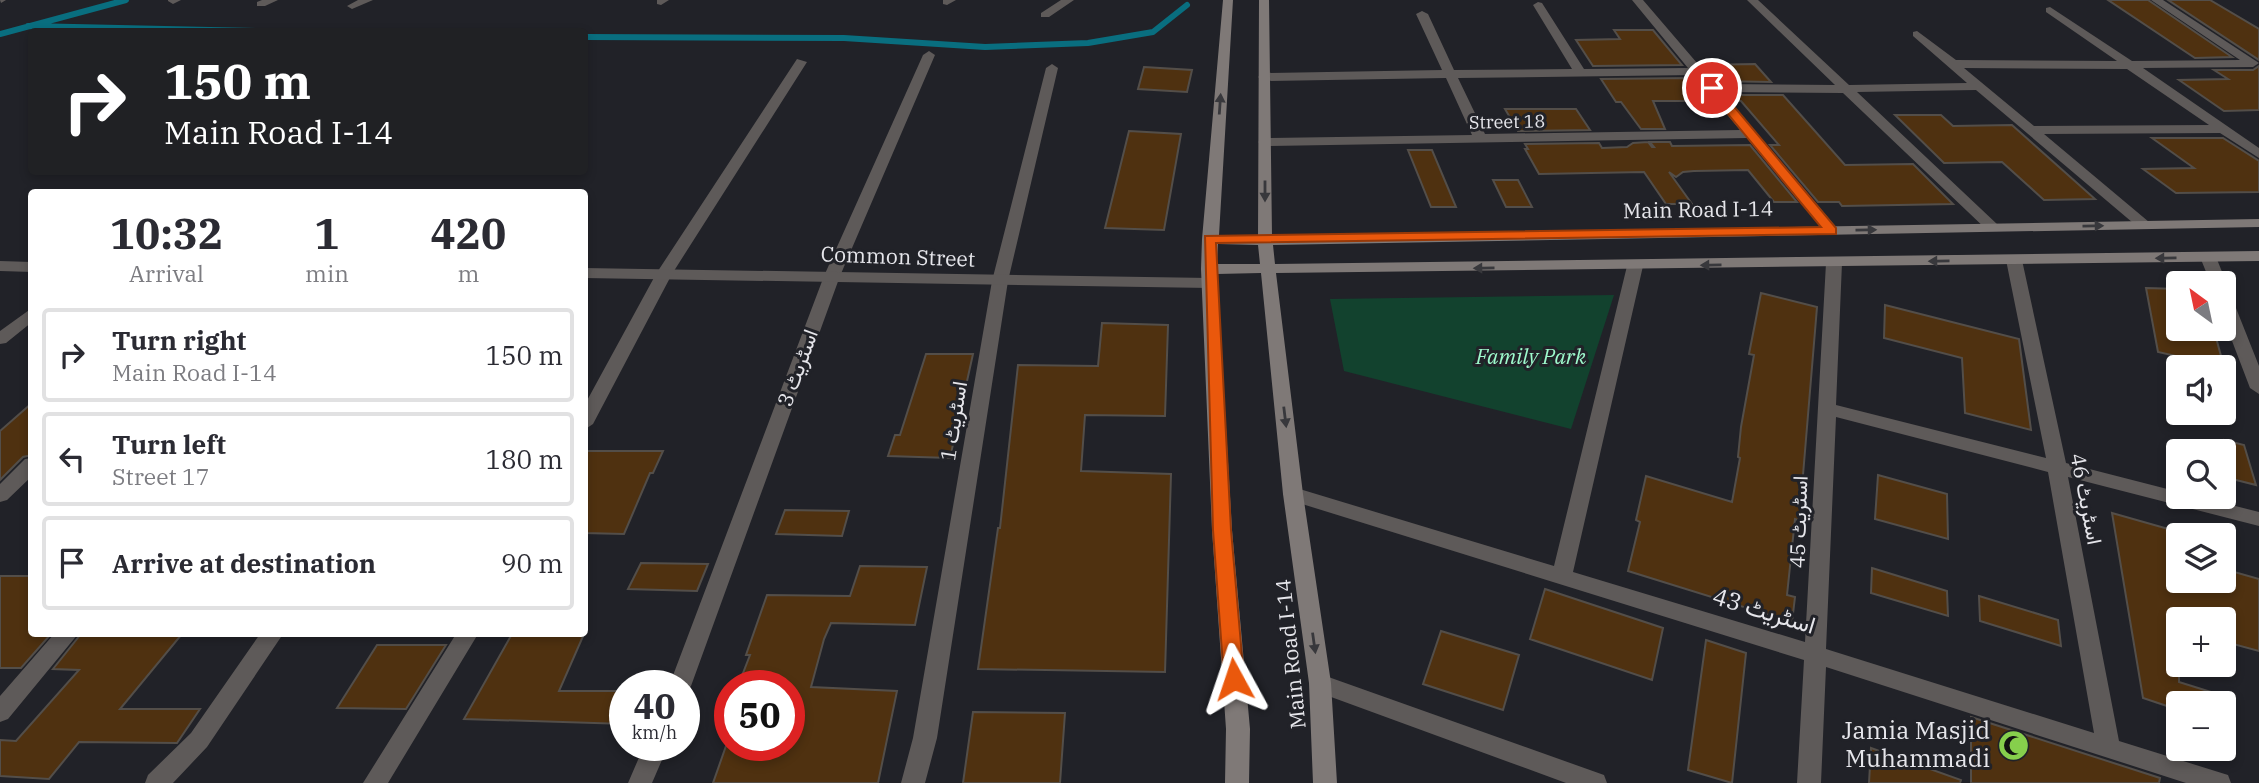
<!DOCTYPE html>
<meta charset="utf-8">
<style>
:root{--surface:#fff;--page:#f2f2f3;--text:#2b2b33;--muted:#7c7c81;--line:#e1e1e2}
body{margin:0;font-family:"IBM Plex Serif",Vazirmatn,serif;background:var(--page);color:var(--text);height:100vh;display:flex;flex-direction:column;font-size:26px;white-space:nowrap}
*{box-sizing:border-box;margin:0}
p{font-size:23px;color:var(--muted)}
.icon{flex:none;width:38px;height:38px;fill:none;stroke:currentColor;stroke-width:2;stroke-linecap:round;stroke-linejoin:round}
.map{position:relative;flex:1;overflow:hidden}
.sheet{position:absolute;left:28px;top:189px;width:560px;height:448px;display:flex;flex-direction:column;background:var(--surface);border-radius:7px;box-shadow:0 4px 10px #0003}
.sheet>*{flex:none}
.banner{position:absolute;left:28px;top:28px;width:560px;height:147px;border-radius:7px;box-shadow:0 4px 10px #0003;background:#202124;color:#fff;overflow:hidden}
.needle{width:46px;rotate:327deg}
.controls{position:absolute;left:2166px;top:271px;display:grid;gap:14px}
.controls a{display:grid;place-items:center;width:70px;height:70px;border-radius:7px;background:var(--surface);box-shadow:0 4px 10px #0003;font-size:35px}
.speed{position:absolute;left:609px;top:670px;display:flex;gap:14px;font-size:35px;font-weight:700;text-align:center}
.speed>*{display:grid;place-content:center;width:91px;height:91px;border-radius:50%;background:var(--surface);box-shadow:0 4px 10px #0003;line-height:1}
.speed small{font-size:18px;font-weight:400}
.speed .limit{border:10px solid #d22;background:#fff;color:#111}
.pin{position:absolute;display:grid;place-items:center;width:60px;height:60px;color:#fff;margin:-30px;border:4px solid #fff;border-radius:50%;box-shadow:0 2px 7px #0007}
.me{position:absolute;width:77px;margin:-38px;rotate:355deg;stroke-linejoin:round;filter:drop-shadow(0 0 5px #0008)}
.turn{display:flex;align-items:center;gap:24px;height:147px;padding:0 21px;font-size:32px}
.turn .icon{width:91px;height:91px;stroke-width:2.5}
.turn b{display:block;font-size:49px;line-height:60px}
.eta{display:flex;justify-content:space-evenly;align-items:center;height:119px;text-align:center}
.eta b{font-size:42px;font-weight:700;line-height:49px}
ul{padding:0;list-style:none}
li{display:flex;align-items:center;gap:21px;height:94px;margin:0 14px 10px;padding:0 7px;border:4px solid var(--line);border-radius:7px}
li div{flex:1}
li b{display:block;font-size:26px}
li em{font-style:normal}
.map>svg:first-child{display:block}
.green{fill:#12422e}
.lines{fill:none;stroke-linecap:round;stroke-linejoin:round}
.stream{stroke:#096e7f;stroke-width:6}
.building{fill:#4f3110;stroke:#534e49;stroke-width:2}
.minor{fill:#5e5a59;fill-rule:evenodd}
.tertiary{fill:#5e5a59;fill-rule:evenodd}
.secondary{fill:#7f7977;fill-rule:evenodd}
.oneway{fill:#38383c}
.route{fill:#ea580c;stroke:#983908;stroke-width:2}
.labels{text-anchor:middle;stroke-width:6;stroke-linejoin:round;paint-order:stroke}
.far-street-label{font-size:18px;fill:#e6e6eb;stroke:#212228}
.street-label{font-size:21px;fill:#e6e6eb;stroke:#212228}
.park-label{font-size:21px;font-style:italic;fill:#9efacd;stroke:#212228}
.near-street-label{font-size:24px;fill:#e6e6eb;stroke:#212228}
.near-poi-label{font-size:24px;fill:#e6e6eb;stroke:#212228;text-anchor:end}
</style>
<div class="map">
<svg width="2259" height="783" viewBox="0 0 2259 783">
<rect width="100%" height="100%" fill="#212228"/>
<path class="green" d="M1614 295 1571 429 1344 371 1330 299Z"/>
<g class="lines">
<path class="stream" d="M28 26 304 32
M0 34 126 0
M584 37 844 38 985 47 1088 43 1153 32 1187 5"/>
</g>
<path class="building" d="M2108 0H2148L2232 57 2195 58Z
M2168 0H2210L2259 29V60Z
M1614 30H1653L1682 65 1593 66 1576 40 1620 39Z
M1755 64 1771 82 1716 81 1702 65Z
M2259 66V110L2224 111 2179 80 2228 79 2214 70H2253Z
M1144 67 1192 70 1187 92 1138 89Z
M1693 78 1712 101H1653L1665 129H1641L1621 102H1616L1601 79Z
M1727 95H1783L1845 165 1913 164 1953 204 1842 206 1839 202H1818L1770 145H1779L1741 101H1732Z
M1505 109H1576L1590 130 1518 131Z
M1895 115H1941L1953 126 2012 125 2095 199 2044 200 2002 162 1944 163Z
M1129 131 1181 134 1164 230 1105 228Z
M2152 138H2223L2259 161V192L2176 193 2143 169 2194 168Z
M1648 142 1652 147H1654L1650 142H1670L1672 146 1750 145 1797 202H1774L1748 170 1694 171 1683 172 1676 177 1669 172 1692 204H1666L1644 172 1539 174 1525 149H1528L1525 144 1599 143 1602 148 1627 147 1633 143Z
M1408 150H1432L1456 207H1431Z
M1493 180H1518L1532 207H1506Z
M2146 288 2179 289V329L2215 334 2224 367 2158 352Z
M1761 293 1817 307 1801 499 1804 500 1802 521 1795 519 1787 595 1795 597 1792 622 1628 571 1640 522 1636 520 1646 476 1732 502 1740 458 1738 457 1741 427 1754 355 1749 354Z
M1885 305 2019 339 2031 430 1965 413 1962 358 1884 338Z
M1102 323 1168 325 1165 416 1085 415 1081 471 1171 474 1165 672 978 669 998 528H1000L1018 365 1098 366Z
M926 354H973L950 458 888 456 895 435H900Z
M32 403V455L23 457 0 480V431Z
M2224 440 2244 445 2256 485 2224 477Z
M584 451H663L653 473H650L624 534 584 533Z
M1878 475 1947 494 1948 539 1875 519Z
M785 510 849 511 842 536 776 534Z
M2112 513 2179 532V581H2224V569L2259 579V651L2233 644 2228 620H2179V682L2230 698 2229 704H2179V710L2143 698Z
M641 563 708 564 697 591 628 589Z
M860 566 927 567 915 625 831 623 824 639 811 687 897 691 878 783H713L726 746H789V686H738L750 655H746L767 595 850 596Z
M1872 568 1947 591 1948 616 1871 593Z
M0 576H32V634H51L21 668H0Z
M1545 589 1663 628 1652 680 1530 639Z
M1979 596 2058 620 2061 646 1980 621Z
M1441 631 1519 655 1503 710 1423 684Z
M81 634H182L120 709H200L177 743 79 742 49 779 0 776V740L16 741 79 670 53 669Z
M512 634H584L559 691H625V724L464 719Z
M1706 640 1746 653 1732 783 1688 770Z
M377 645H446L406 709 337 708Z
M973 712 1065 713 1060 783H963Z
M1971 717 2160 778 2159 783H1971Z
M1871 748 1961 780 1960 783H1869Z"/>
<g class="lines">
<path class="minor" d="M0 0H6L1 3Z
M181 0 173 4 168 1V0Z
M262 0H278L265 6H257V2Z
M358 0H373L352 9 347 6Z
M657 0H669L661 5 657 4Z
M943 0H956L947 5 943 4Z
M1061 0H1074L1049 17H1041V13Z
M1632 0H1643L1715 84 1835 85 1747 0H1758L1849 85 1967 83 1913 36V32L1917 31 1956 60 2117 61 2046 12V8L2050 7 2132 61 2240 60 2151 0H2163L2259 63 2253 67 2143 68 2259 148V158L2220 133 2044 134 2149 222 2151 225 2149 228H2139L1976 90 1857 92 1998 225 2000 228 1998 231H1988L1843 93 1721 92 1837 228 1839 231 1832 235 1827 234 1747 138 1265 146 1258 142 1265 138 1472 135 1446 78 1264 81 1258 77 1264 73 1442 70 1416 14 1422 11 1428 14 1454 70 1572 69 1533 5 1538 2 1542 3 1584 69 1688 68ZM1964 68 2127 69 2209 125 2034 126ZM1694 75 1740 130 1485 134 1458 78Z
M929 51 935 55 840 276 691 686 684 694V686H669L824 276 923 55Z
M797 59 807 62 672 274 593 424 584 430V406L656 274Z
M1052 64 1058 68 1008 281 937 738 925 783H901L913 738 992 281 1046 68Z
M2208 252 2216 257 2227 284 2225 287 2224 284H2211L2200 257Z
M2014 255 2022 260 2066 463 2179 492V497H2200L2259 512V526L2068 477 2119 741 2228 775 2231 783H2186L1826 667 1821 783H1797L1804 660 1286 499 1283 494 1286 489 1293 487 1554 566 1627 266 1635 261 1640 263 1643 266 1573 572 1805 642 1826 263 1834 258 1842 263 1836 405 2046 458 2006 260ZM1836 417 2048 472 2094 733 1826 649Z
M2224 293 2232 298 2259 366V394L2250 388 2224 320Z
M32 308V322L6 343 0 344V331Z
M32 458V476L7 500 0 502V484L25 459Z
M54 634H78L8 719 0 722V696Z
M260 634H283L207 747 173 783H145L148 775 191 733Z
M456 634H478L388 783H363Z
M1320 674 1604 775 1607 783H1566L1312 690 1309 683 1312 676Z
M644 746H668L652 783H628Z"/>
<path class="tertiary" d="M0 261 32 262V272L0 271Z
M584 268 1210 278 1218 283 1210 288 584 278Z"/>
<path class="secondary" d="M1223 0H1233L1219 235 1258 236 1259 0H1269L1272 236 2259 219V227L1273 245 1275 264 2259 251V261L1276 273 1303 494 1331 683 1337 783H1313L1309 683 1283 494 1261 273 1217 274 1232 530 1250 729 1249 783H1225L1226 729 1212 530 1201 269 1202 239ZM1218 244 1258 245 1260 264H1217Z"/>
</g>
<defs><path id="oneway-solid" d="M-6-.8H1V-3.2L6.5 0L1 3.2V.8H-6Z" transform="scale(1.75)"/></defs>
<g class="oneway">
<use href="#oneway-solid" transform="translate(1220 104) rotate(-86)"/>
<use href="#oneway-solid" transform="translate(1265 191) rotate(90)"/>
<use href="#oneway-solid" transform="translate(2093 226) rotate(-1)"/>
<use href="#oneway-solid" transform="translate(1866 230) rotate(-1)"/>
<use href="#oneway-solid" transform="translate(2166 258) rotate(179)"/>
<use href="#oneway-solid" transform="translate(1939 261) rotate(179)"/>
<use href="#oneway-solid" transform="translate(1711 265) rotate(179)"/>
<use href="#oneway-solid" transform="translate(1484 268) rotate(179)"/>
<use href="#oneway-solid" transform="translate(1285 417) rotate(83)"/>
<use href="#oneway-solid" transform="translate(1314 643) rotate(82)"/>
</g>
<path class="route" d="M1712 84 1716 85 1836 228V234L1216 243 1231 530 1244 679 1241 685 1234 687 1227 685 1224 679 1213 530 1205 236 1821 227 1708 90V85Z"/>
<defs>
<symbol id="mosque-disc" viewBox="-11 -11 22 22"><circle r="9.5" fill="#86cf4c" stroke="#212228"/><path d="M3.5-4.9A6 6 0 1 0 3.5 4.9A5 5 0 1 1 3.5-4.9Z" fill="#111"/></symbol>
</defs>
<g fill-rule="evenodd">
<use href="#mosque-disc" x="1996" y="728" width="35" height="35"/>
</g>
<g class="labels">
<g class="far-street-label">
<text transform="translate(1507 122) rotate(-1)" y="6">Street 18</text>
</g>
<g class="street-label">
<text transform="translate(1698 210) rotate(-1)" y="7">Main Road I-14</text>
<text transform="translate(898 257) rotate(2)" y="7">Common Street</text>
<text transform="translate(798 368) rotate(-70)" y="7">اسٹریٹ 3</text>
<text transform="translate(954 421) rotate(-81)" y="7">اسٹریٹ 1</text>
<text transform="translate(2086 499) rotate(79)" y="7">اسٹریٹ 46</text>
<text transform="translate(1799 522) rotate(-88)" y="7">اسٹریٹ 45</text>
<text transform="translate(1291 654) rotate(-96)" y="7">Main Road I-14</text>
</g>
<g class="park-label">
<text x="1531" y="364">Family Park</text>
</g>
<g class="near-street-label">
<text transform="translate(1764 611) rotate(17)" y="8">اسٹریٹ 43</text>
</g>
<g class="near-poi-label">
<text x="1990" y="739">Jamia Masjid<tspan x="1990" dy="28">Muhammadi</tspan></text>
</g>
</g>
</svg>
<div class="controls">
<a><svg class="needle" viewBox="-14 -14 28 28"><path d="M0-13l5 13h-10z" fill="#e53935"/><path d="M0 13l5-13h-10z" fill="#7c7c81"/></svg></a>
<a><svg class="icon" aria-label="sound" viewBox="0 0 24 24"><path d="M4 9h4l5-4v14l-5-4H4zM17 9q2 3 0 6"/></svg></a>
<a><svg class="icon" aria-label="search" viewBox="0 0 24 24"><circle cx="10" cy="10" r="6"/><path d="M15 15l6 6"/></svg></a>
<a><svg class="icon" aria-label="layers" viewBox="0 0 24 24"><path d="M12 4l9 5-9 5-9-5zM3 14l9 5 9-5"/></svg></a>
<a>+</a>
<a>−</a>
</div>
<div class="speed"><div>40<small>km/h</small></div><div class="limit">50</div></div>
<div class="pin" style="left:1712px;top:88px;background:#d93025"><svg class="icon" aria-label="arrive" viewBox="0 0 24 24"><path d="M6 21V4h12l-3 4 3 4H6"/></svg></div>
<svg class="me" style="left:1234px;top:679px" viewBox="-20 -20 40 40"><path d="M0-17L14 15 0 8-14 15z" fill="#ea580c" stroke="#fff" stroke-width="4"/></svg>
<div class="banner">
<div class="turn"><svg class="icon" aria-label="right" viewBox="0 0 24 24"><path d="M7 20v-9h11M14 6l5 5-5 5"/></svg><div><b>150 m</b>Main Road I-14</div></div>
</div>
<section class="sheet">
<div class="eta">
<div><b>10:32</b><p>Arrival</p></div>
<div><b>1</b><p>min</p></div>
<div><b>420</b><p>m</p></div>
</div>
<ul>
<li><svg class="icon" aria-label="right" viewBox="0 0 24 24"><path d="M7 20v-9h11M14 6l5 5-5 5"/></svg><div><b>Turn right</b><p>Main Road I-14</p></div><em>150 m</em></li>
<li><svg class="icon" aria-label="left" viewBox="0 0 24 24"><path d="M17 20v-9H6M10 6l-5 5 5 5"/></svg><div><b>Turn left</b><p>Street 17</p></div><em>180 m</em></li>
<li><svg class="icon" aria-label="arrive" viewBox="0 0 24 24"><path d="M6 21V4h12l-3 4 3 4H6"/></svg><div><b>Arrive at destination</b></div><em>90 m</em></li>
</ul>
</section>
</div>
